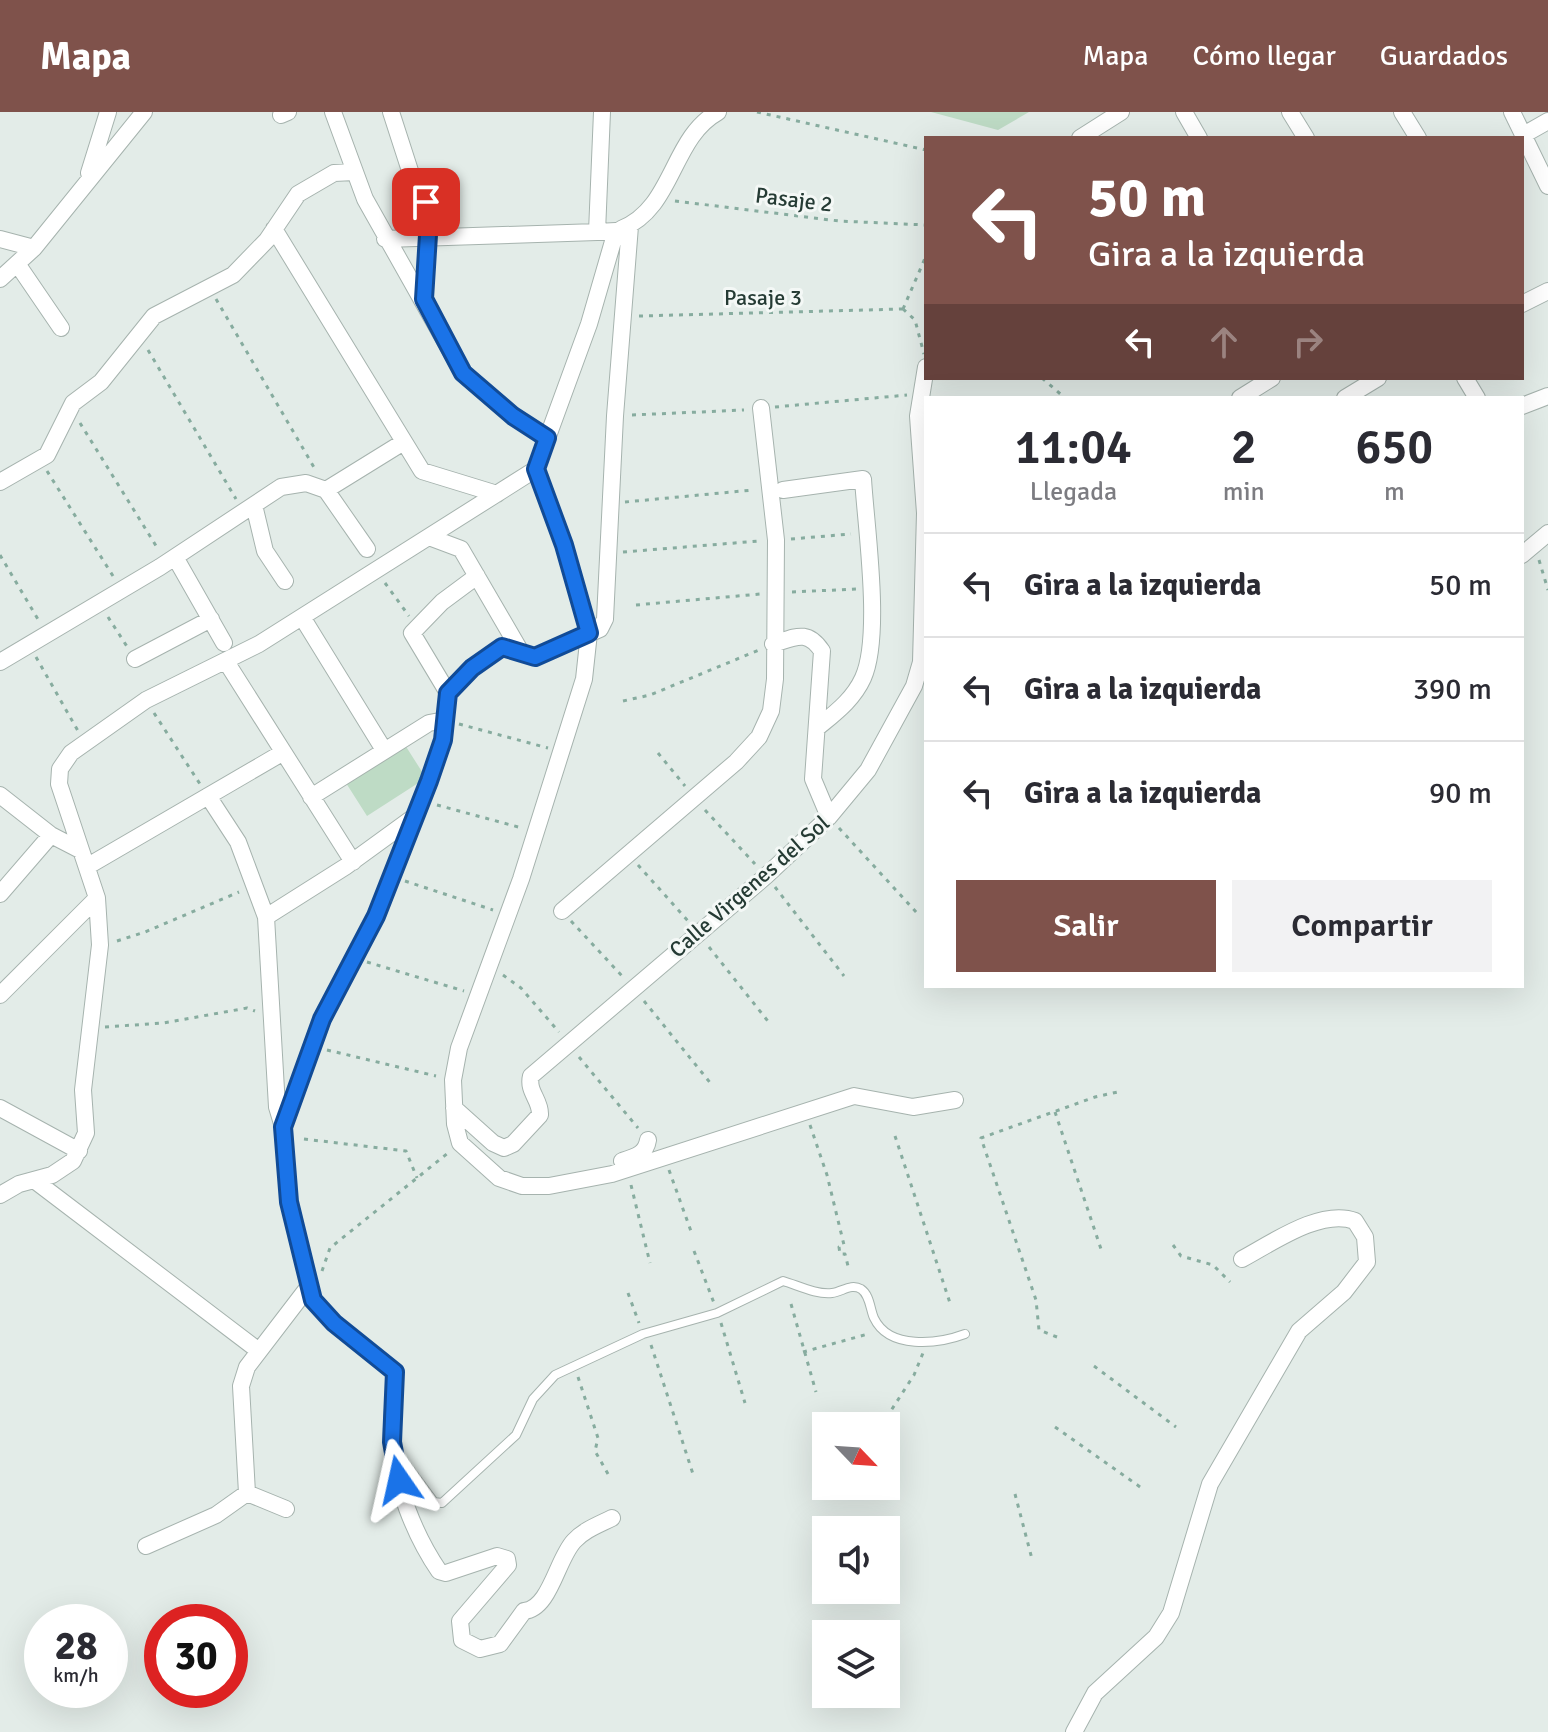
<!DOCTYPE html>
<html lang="es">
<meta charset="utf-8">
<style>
:root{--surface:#fff;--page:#f2f2f3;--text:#2b2b33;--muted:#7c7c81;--line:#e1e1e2;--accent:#7f524b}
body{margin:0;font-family:Signika,sans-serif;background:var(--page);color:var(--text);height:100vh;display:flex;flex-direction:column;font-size:30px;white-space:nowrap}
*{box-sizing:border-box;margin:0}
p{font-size:26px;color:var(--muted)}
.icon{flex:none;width:44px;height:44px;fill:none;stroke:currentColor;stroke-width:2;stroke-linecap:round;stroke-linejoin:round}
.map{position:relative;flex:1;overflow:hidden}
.panel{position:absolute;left:924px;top:284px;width:600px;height:592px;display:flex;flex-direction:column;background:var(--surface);border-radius:0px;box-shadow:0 8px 32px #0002}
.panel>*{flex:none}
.top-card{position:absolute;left:924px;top:24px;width:600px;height:244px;border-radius:0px;box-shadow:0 8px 32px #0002;background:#7f524b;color:#fff;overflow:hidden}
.needle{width:52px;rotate:115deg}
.tools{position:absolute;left:812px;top:1300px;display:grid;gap:16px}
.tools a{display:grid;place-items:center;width:88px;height:88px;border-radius:0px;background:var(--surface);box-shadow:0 8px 32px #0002;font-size:40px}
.speed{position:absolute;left:24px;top:1492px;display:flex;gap:16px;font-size:40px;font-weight:700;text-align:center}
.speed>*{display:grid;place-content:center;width:104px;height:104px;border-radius:50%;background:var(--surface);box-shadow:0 8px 32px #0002;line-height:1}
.speed small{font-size:20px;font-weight:400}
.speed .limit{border:12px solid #d22;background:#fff;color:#111}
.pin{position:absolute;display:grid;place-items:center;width:68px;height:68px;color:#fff;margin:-34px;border-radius:16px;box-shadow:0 4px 12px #0006}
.me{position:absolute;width:88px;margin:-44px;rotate:349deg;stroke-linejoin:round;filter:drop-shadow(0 0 6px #0008)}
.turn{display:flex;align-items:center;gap:28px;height:168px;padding:0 32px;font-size:36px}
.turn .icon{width:104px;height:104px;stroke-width:2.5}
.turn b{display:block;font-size:56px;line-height:68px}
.lanes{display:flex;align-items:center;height:76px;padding:0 32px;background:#0003;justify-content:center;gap:40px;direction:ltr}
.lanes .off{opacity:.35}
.eta{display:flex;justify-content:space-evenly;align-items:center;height:136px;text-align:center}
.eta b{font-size:48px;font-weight:600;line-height:56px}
.primary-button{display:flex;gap:16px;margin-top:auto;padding:16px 32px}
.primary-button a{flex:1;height:92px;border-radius:0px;background:var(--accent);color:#fff;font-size:32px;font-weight:600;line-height:92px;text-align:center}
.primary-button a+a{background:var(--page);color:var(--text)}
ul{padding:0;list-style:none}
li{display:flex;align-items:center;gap:24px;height:104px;padding:0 32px;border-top:2px solid var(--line)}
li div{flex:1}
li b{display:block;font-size:30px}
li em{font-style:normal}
header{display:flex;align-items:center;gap:48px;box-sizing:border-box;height:112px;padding:0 40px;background:var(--accent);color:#fff}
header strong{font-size:38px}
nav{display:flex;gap:44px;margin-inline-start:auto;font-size:28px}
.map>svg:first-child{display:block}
.green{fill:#bedbc5}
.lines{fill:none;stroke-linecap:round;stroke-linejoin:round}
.service-casing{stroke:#a6b3ae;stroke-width:10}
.minor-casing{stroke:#a6b3ae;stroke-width:18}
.path{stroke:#87ac9f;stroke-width:3;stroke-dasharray:4 6;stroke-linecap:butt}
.service{stroke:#fff;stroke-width:8}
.minor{stroke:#fff;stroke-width:16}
.route-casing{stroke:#114b97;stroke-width:20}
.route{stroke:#1a73e8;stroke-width:14}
.labels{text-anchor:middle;stroke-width:6;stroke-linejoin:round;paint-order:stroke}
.street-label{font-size:22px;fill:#253b34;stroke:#f4f8f6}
</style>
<header>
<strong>Mapa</strong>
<nav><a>Mapa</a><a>Cómo llegar</a><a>Guardados</a></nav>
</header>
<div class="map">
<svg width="1548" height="1620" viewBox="0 0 1548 1620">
<rect width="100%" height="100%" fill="#e3ece8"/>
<path class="green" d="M931 0H1029L998 18Z
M405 633 426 666 367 704 346 671Z"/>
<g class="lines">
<defs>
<path id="service" d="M394 1343 402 1347 434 1390 442 1391 516 1323 533 1287 555 1263 643 1222 717 1201 783 1169C797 1173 817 1183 832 1181 842 1180 851 1171 861 1177 870 1183 870 1197 874 1206 889 1238 938 1232 965 1222"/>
<path id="minor" d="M333 0 365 87 463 261 513 304 547 326
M391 0 412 65 426 90 428 123 424 187
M1184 0 1199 26
M1290 0 1306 26
M1402 0 1418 26
M1512 0 1548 74
M281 3 288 0
M1525 22 1548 9
M1080 26 1121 0
M89 61 108 0
M274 117 422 359 497 382
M621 117C674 96 671 26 718 0
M0 127 34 136
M385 127 597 120
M18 153 61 216
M0 167 34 136 144 0
M1522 192 1548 179
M1465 266 1477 286
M1240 286 1272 266
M1345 286 1378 266
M1522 294 1548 284
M536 357 564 433 589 521 584 567 521 767 459 936 453 968 455 1012 460 1031 499 1066 522 1074H549L612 1062 854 984 913 995 955 988
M0 370 47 343 73 291 101 270 154 204 233 163 267 128 298 82 334 61 354 60
M326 378 402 331
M783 378 863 367C866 416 882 524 863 566 853 588 835 601 817 616
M254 393 265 439 285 469
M429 425 461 437 521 540
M1522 443 1548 421
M175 445 224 531
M302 505 384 638
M773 532C796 525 807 517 822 539L813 667 829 705
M135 547 211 507
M0 550 160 455 281 375 306 371 326 378 367 437
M227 551 353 750
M448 581 412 521 442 490 477 464
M0 683 51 723 80 738
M208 684 238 730 266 805 277 995 283 1015
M311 685 429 611 445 608
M88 754 282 641
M0 782 51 723
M562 799 736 650 759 625 771 599 775 567 776 428 761 296
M266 805 345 755 411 707
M0 883 97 786
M0 996 79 1039
M454 996 493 1031 504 1036 513 1032 540 1003C541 988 527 980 531 964L766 764 829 705 868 658 914 574 921 550 925 401 918 304 926 255
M622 1049C635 1045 646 1042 648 1028
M34 1068 259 1239
M0 1083 19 1072 52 1063 73 1049 86 1021 83 978 100 833 97 786 59 672 60 657 71 641 146 588 259 532 536 357 589 212 616 119 597 120 602 0
M286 1397 247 1381 241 1274 247 1255 309 1174
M612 1406C598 1413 584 1418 574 1429 557 1447 550 1497 524 1499L500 1532 480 1537 462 1528 460 1509 508 1453 507 1447 497 1444 446 1461 439 1459C415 1424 394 1372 392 1329 391 1306 395 1283 395 1260L334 1211 313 1188 289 1090 283 1015 322 907 376 804 429 669 443 628 448 581 472 556 502 535 535 545 600 517 605 507 615 304 630 114
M146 1434 216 1403 247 1381
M1074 1620 1095 1581 1156 1525 1171 1501 1210 1372 1299 1219 1344 1180 1367 1150 1365 1125 1355 1109C1321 1096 1272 1131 1242 1147"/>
</defs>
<use href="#service" class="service-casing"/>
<use href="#minor" class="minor-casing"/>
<path class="path" d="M757 0 926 38
M675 89 839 109 926 113
M216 187 315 357
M903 197 915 208 924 242
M903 197 926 144
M639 204 903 197
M148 238 236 387
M1042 266 1065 286
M775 295 907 283
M632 303 744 298
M80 311 158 437
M47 359 113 464
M625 390 753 378
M791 427 851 422
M623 440 759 429
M0 443 39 509
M1539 448 1548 478
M385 471 409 504
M792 480 856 477
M636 493 760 482
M108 505 128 536
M36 545 78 619
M623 589 650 583 759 538
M154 601 200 672
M459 612 548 636
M658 641 685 674
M437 693 522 716
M705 698 755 752
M839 716 917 801
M638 753 689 810
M405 769 493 798
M775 775 844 864
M571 809 623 865
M117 829 145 820 239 780
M709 835 771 913
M367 850 464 879
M503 863 521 876 559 920
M644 889 712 973
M105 915 163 911 247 896 255 899
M327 938 436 964
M579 945 638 1016
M1055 1000 1101 1137
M810 1013 827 1063 844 1133 839 1135 840 1142H845L848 1154
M895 1024 950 1191
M304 1027 406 1039 417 1066
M669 1058 692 1122
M631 1073 650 1151
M1173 1133 1181 1144 1213 1153 1230 1170
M694 1139 714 1191
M322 1159 330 1136 448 1041
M628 1181 639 1211
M791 1192 816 1280
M721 1211 745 1291
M1057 1225 1039 1218 1036 1188 981 1026 1095 985 1122 979
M651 1233 693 1362
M803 1240 868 1222
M1094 1254 1176 1315
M578 1265 598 1326 595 1339 608 1362
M881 1314 914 1263 923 1241
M1055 1315 1143 1377
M1015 1382 1032 1447"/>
<use href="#service" class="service"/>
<use href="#minor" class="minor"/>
</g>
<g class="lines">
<defs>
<path id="route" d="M399 1368 392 1330 395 1260 334 1211 313 1188 289 1090 283 1015 322 907 376 804 429 669 443 628 448 581 472 556 502 535 535 545 589 521 564 433 536 357 547 326 513 304 463 261 424 187 428 123 426 90"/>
</defs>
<use href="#route" class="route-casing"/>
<use href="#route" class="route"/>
</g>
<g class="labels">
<g class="street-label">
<text transform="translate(794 87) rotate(7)" y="8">Pasaje 2</text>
<text x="763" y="193">Pasaje 3</text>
<text transform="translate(749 774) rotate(-41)" y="8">Calle Virgenes del Sol</text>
</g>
</g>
</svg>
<div class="tools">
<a><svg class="needle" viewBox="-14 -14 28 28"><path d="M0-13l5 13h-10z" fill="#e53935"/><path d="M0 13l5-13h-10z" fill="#7c7c81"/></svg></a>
<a><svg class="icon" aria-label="sound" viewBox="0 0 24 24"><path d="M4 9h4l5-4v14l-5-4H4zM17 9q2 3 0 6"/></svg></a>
<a><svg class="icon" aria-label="layers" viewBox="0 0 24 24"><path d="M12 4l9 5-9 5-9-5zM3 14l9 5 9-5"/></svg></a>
</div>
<div class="speed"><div>28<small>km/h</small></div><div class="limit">30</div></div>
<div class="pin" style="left:426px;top:90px;background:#d93025"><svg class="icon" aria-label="arrive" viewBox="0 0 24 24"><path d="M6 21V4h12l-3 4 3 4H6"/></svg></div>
<svg class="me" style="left:399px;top:1368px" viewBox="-20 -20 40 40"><path d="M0-17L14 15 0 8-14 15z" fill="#1a73e8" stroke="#fff" stroke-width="4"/></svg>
<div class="top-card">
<div class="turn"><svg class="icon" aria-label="left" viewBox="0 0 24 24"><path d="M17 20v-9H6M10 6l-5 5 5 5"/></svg><div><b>50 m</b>Gira a la izquierda</div></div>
<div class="lanes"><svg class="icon" aria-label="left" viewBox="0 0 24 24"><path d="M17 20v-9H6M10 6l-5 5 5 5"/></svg><svg class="icon off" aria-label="ahead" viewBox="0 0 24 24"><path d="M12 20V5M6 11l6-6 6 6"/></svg><svg class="icon off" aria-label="right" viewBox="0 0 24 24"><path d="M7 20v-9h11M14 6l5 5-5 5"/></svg></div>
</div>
<section class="panel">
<div class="eta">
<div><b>11:04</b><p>Llegada</p></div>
<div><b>2</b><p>min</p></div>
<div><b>650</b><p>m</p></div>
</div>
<ul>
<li><svg class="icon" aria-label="left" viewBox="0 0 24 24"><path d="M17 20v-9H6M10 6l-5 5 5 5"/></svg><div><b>Gira a la izquierda</b></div><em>50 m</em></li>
<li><svg class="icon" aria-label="left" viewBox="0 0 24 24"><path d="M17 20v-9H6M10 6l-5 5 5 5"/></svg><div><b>Gira a la izquierda</b></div><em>390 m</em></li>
<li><svg class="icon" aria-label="left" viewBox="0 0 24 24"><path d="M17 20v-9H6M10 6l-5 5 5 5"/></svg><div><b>Gira a la izquierda</b></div><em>90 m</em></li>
</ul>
<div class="primary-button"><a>Salir</a><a>Compartir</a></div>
</section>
</div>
